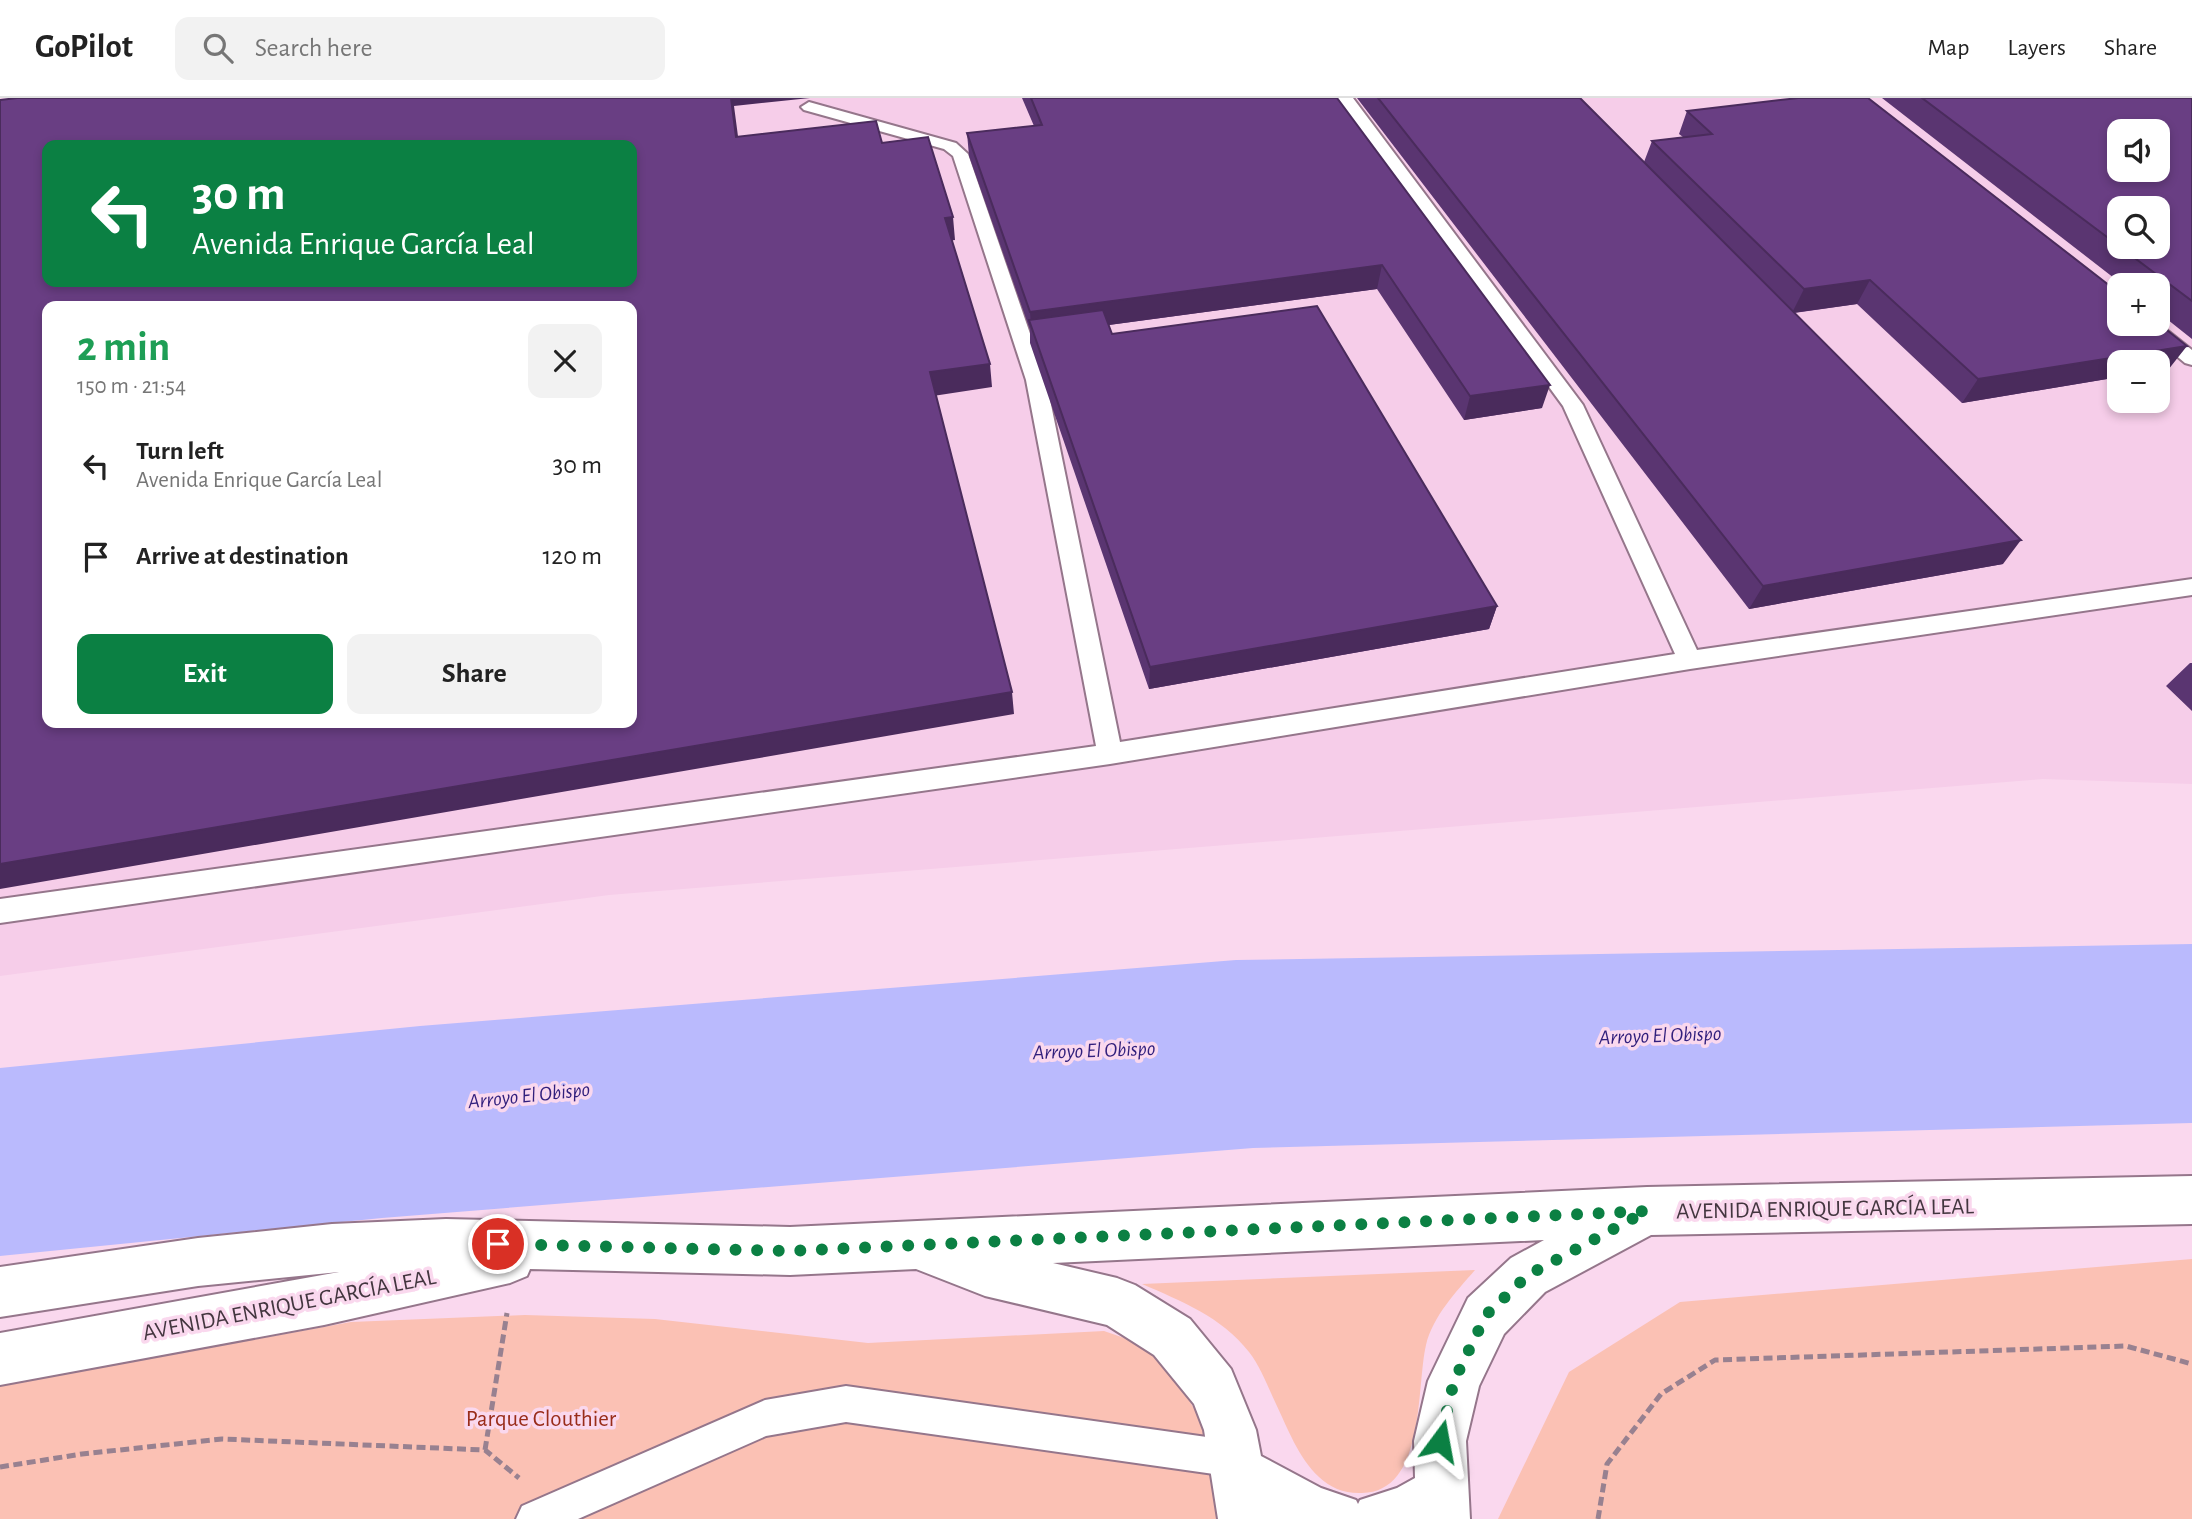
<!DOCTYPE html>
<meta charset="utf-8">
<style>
:root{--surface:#fff;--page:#f2f2f2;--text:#222;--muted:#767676;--line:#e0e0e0;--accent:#0b8043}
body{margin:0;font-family:"Alegreya Sans",sans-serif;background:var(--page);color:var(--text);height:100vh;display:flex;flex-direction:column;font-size:26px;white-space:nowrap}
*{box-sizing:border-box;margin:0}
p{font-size:23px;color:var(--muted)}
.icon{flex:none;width:38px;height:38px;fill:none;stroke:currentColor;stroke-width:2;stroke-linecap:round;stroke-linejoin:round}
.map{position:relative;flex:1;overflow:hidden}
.panel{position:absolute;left:42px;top:203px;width:595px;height:427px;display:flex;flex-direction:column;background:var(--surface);border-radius:14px;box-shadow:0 4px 10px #0003}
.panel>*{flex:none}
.hud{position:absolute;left:42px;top:42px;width:595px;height:147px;border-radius:14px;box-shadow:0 4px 10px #0003;background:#0b8043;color:#fff;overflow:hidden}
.controls{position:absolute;left:2107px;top:21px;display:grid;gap:14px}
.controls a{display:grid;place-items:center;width:63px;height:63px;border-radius:14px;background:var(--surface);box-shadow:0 4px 10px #0003;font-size:35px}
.pin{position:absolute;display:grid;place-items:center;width:60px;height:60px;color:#fff;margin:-30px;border:4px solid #fff;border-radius:50%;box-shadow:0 2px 7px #0007}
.me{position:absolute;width:77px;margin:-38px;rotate:13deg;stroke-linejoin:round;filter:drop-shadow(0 0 5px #0008)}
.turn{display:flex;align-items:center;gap:24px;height:147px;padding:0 35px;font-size:32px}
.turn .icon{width:91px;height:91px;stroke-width:2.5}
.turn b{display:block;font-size:49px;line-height:60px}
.round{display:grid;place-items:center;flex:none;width:74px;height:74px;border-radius:14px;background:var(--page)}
.headline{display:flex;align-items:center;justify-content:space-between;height:119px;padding:0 35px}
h1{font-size:42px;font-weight:600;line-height:52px;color:#1e9e55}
.cta{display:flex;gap:14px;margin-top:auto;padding:14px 35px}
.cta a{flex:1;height:80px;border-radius:14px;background:var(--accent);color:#fff;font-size:28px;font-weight:600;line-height:80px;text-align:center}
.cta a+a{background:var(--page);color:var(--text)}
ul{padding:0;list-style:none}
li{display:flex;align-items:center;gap:21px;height:91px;padding:0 35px}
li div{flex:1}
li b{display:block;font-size:26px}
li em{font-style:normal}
header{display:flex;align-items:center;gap:42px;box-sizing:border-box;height:98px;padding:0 35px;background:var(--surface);border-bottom:2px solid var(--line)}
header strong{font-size:33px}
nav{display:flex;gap:38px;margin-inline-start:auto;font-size:24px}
.search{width:490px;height:63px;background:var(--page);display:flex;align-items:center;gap:18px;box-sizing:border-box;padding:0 24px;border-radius:14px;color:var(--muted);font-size:26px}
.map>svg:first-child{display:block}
.built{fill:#f6cde9;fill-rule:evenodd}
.green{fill:#fbc1b4}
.water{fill:#babafd}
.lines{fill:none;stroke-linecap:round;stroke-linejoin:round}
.service-casing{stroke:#95768b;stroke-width:4}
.tertiary-casing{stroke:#95768b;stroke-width:4}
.path{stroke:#988190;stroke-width:5;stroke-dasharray:9 4.5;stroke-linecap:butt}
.service{fill:#fff;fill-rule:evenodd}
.tertiary{fill:#fff;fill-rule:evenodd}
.wall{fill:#5a3571}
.shaded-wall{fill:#4a2b5c}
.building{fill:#693e83;stroke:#4a2b5c;stroke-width:2;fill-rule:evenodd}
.route{stroke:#0b8043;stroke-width:12;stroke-dasharray:0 21.6}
.labels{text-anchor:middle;stroke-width:7;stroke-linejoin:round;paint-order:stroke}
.water-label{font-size:21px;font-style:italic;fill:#311f7c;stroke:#fad8ee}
.near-street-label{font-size:23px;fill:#43363f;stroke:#fad8ee}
.near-park-label{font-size:23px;fill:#992c19;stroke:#fad8ee}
</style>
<header>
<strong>GoPilot</strong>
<div class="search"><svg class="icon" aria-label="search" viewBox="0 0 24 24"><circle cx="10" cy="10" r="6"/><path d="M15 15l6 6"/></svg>Search here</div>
<nav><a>Map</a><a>Layers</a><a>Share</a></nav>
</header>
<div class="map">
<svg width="2192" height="1421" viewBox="0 0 2192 1421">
<rect width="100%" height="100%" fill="#fad8ee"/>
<path class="built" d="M323 0H2192V686L2043 681 609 797 0 878V31ZM2119 33H2158V72H2119ZM47 47H632V184H47ZM2119 110H2158V149H2119ZM2119 187H2158V226H2119ZM47 208H632V625H47ZM2119 264H2158V303H2119Z"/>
<path class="green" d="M2192 1161V1421H1498L1569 1274 1680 1204Z
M1475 1172C1456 1194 1433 1218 1426 1247 1416 1290 1426 1394 1362 1395 1346 1396 1330 1390 1319 1379 1298 1359 1288 1331 1276 1306 1268 1289 1260 1268 1249 1254 1222 1219 1181 1203 1142 1186Z
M525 1217 655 1221 868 1245 1104 1233 1159 1252 1205 1329 1224 1421H0V1287L351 1224Z"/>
<path class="water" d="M2192 846V1025L1253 1050 382 1120 0 1158V970L420 928 1236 862Z"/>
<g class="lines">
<defs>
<path id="service" d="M1337 0H1353L1583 307 1697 552 2192 481V497L1690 571 1110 666 0 825V801L1096 648 1026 282 953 58 944 51 804 12 801 9 809 4 956 45 968 56 1046 282 1120 644 1675 556 1563 308Z
M2158 225 2192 252V267L2185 265 2138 226Z
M846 1288 1235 1343 1248 1348 1253 1361 1248 1374 1235 1379 846 1324 766 1338 578 1421H516L522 1408 765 1302Z"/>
<path id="tertiary" d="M2192 1078V1126L1651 1137 1545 1194 1504 1236 1479 1288 1466 1343 1470 1421H1218L1204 1332 1194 1306 1154 1257 1107 1227 985 1198 916 1171 790 1177 530 1171 527 1178 510 1185 324 1227 0 1287V1235L339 1174 198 1188 0 1219V1169L198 1140 332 1126 446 1121 790 1129 1647 1089ZM1544 1142 1511 1160 1468 1200 1428 1283 1414 1343 1415 1380 1397 1390 1360 1402 1358 1406 1356 1402 1321 1390 1261 1358 1256 1332 1231 1271 1190 1221 1135 1187 1117 1180 1053 1165Z"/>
</defs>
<use href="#service" class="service-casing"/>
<use href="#tertiary" class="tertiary-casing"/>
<path class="path" d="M485 1352 507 1215
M0 1369 82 1356 222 1341 485 1352 519 1380
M1598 1421 1607 1366 1661 1296 1715 1262 2126 1248 2192 1266"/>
<use href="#service" class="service"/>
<use href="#tertiary" class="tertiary"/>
</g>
<path class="wall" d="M1022 0H1337L1542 310 1464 322 1377 191 1109 227 1112 236 1497 508 1489 531 1149 591 1030 245V232L969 58 967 35 1034 28Z
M1357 0H1580L1644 64 1652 43 1683 39 1679 36 1687 13 2168 272 2119 264V279L1962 305 1857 206 1794 215 2003 466 1749 511Z
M1882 0H2192V241L2158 214V187H2123Z
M2190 565H2192V613L2166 588Z"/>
<path class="shaded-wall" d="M731 0H810L734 8 741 61 736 39Z
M953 119 955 142 947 143 945 120Z
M1382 167 1377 191 1034 237 1031 227 1030 214Z
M1870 182 1857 206 1792 215 1804 191Z
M2187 248 2168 272 2158 273V264H2119V279L1962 305 1978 281Z
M990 266 992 289 933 298 930 274Z
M1550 287 1542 310 1464 322 1470 298Z
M2021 442 2003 466 1749 511 1763 488Z
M1497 508 1489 531 1149 591 1150 569Z
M1012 594 1014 616 0 791V766Z"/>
<path class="building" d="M17 0H731L736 39 876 23 882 45 928 39 953 119 945 120 990 266 930 274 1012 594 0 766V2ZM47 47H632V184H47ZM47 208H632V625H47Z
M1031 0H1337L1550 287 1470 298 1382 167 1030 214 967 35 1042 27Z
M1378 0H1580L2021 442 1763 488Z
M1798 0H1868L2119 195V226L2158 225 2187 248 1978 281 1870 182 1804 191 1652 43 1712 36 1687 13Z
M1922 0H2192V203L2120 149H2158V110H2119V148ZM2119 33H2158V72H2119Z
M1317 208 1497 508 1150 569 1029 222 1103 212 1112 236Z"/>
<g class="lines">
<path class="route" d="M498 1146 790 1153 1647 1113 1528 1177 1486 1217 1454 1283 1440 1343"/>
</g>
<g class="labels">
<g class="water-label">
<text transform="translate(1660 937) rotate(-2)" y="7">Arroyo El Obispo</text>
<text transform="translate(1094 952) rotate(-2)" y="7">Arroyo El Obispo</text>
<text transform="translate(529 997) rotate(-6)" y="7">Arroyo El Obispo</text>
</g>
<g class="near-street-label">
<text transform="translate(1825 1110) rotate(-1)" y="8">AVENIDA ENRIQUE GARCÍA LEAL</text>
<text transform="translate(289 1206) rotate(-11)" y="8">AVENIDA ENRIQUE GARCÍA LEAL</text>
</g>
<g class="near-park-label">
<text x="541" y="1328">Parque Clouthier</text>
</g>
</g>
</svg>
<div class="controls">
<a><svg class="icon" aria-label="sound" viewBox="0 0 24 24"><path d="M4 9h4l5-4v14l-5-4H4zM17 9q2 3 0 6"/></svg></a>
<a><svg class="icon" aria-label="search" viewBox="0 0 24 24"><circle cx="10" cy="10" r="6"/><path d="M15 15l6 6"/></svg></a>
<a>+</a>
<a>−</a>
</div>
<div class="pin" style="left:498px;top:1146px;background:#d93025"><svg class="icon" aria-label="arrive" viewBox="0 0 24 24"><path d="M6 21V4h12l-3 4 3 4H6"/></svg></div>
<svg class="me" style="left:1440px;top:1343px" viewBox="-20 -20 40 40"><path d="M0-17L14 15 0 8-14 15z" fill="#0b8043" stroke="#fff" stroke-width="4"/></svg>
<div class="hud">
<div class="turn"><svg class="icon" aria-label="left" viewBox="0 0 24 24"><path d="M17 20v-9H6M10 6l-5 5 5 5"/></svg><div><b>30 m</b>Avenida Enrique García Leal</div></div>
</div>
<section class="panel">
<div class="headline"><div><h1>2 min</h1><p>150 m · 21:54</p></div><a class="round"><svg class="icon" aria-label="close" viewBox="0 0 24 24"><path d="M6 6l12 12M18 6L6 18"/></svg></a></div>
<ul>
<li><svg class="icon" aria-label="left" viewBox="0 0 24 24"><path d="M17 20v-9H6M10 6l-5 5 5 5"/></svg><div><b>Turn left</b><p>Avenida Enrique García Leal</p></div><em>30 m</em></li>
<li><svg class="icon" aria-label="arrive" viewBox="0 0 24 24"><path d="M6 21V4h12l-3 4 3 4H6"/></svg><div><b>Arrive at destination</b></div><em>120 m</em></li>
</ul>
<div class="cta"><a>Exit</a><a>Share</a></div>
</section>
</div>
